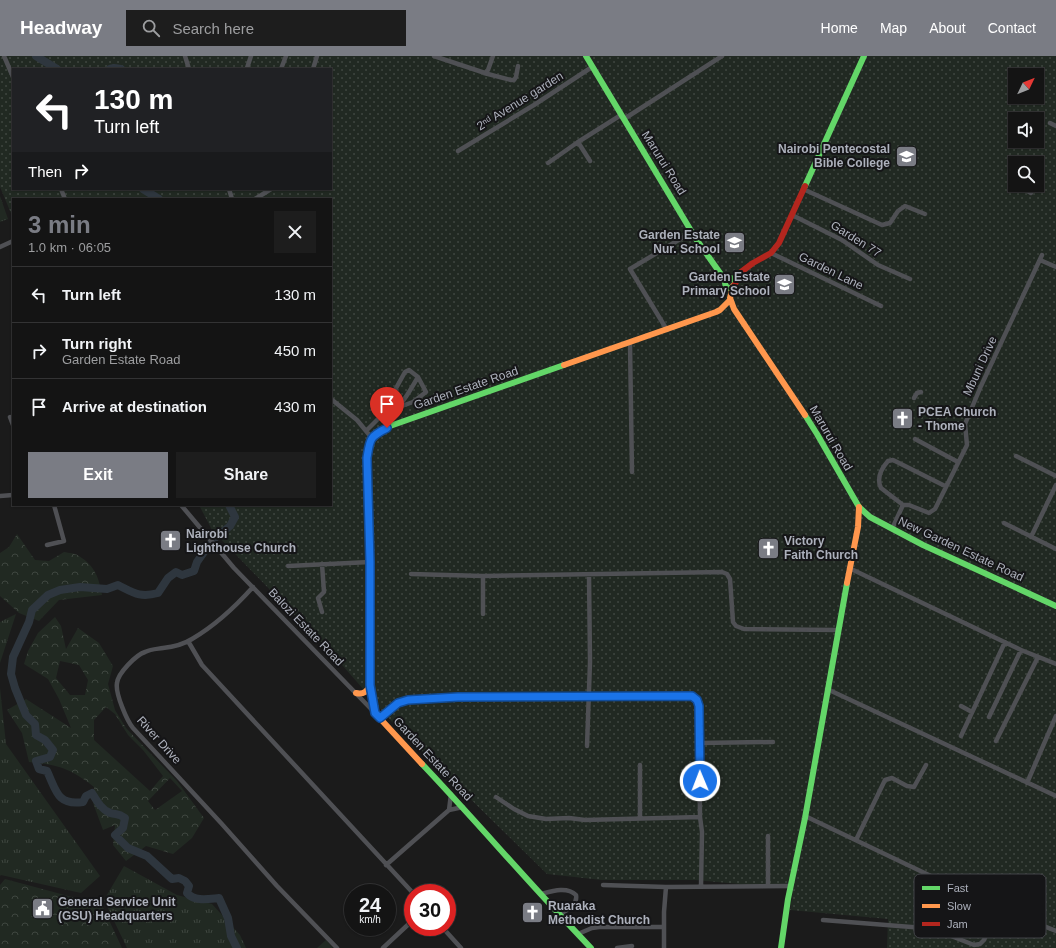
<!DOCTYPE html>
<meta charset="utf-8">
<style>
:root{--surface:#141414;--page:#1d1d1d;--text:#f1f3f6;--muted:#9d9ea0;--line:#333334;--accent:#7a7c84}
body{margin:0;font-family:Arial,sans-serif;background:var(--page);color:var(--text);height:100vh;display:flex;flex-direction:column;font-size:15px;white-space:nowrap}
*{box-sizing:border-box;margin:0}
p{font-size:13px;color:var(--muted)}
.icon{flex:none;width:22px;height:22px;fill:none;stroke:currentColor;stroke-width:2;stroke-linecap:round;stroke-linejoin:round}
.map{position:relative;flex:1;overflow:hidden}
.details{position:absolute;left:12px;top:142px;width:320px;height:308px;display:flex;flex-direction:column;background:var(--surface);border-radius:0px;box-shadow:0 1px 3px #0004,0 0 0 1px var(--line)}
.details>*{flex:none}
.hud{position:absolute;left:12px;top:12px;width:320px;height:122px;border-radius:0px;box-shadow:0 1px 3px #0004,0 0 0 1px var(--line);background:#202124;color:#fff;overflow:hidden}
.needle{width:26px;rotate:47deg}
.fabs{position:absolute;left:1008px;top:12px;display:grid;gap:8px}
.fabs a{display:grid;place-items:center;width:36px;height:36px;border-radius:0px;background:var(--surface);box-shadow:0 1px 3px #0004,0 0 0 1px var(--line);font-size:20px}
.speed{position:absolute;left:344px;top:828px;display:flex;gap:8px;font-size:20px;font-weight:700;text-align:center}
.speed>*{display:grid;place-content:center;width:52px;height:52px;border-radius:50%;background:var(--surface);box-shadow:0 1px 3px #0004,0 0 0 1px var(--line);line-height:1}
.speed small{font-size:10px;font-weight:400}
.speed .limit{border:6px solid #d22;background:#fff;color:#111}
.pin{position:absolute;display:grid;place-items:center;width:34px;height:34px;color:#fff;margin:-41px -17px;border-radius:50% 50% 50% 0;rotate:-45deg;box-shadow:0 0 4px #0007}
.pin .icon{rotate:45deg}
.me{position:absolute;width:44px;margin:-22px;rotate:359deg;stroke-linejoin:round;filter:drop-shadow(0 0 3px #0008)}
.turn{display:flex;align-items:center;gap:14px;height:84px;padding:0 16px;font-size:18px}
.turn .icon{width:52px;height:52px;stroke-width:2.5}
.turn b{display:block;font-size:28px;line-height:34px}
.then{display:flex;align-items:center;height:38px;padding:0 16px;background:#0003;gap:8px;font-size:15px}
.round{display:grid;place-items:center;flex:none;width:42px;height:42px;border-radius:0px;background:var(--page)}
.head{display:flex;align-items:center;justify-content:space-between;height:68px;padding:0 16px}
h1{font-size:24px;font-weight:800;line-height:30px;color:var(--accent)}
.cta{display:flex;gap:8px;margin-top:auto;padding:8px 16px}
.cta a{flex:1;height:46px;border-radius:0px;background:var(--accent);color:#fff;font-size:16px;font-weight:800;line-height:46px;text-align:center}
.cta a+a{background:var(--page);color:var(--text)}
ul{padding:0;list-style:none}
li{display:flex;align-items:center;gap:12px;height:56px;padding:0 16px;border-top:1px solid var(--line)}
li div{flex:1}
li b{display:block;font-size:15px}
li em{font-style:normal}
header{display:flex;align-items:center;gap:24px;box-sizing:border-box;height:56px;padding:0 20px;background:var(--accent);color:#fff}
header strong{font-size:19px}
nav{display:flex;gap:22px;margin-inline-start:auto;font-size:14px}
.search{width:280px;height:36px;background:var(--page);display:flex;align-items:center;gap:10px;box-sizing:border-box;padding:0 14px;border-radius:0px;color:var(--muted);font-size:15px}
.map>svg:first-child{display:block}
.grass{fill:url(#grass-tufts)}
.forest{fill:url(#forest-crowns);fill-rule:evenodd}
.park{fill:url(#park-dots);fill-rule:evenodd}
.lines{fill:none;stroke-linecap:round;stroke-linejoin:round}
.river{stroke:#2e363e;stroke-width:8}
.street{stroke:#4f5054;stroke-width:4.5}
.fast{stroke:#63d668;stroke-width:6}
.slow{stroke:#ff974d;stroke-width:6}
.jam{stroke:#b3261e;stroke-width:6}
.route-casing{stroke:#114b97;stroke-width:10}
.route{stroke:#1a73e8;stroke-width:7}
.labels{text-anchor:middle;stroke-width:4;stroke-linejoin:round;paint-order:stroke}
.street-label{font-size:12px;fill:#adb1bc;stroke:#151517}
.poi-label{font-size:12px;font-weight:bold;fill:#adb1bc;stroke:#151517;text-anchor:start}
.key{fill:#151517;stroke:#434449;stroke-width:1}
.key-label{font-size:11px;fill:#adb1bc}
</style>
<header>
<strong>Headway</strong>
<div class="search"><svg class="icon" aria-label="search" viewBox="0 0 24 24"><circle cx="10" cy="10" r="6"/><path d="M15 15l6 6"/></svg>Search here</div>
<nav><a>Home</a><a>Map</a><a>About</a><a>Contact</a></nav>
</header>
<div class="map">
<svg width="1056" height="892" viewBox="0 0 1056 892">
<defs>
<pattern id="grass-tufts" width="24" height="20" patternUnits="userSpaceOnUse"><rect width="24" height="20" fill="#212922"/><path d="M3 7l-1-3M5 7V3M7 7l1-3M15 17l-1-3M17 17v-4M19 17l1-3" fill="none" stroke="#3f4640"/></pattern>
<pattern id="forest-crowns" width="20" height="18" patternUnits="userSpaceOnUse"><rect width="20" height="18" fill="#212922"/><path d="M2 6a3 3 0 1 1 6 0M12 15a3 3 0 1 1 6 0" fill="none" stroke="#3f4640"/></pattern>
<pattern id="park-dots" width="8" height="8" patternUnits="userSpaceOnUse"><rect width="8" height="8" fill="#212922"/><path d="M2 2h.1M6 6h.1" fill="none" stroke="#3f4640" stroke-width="1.8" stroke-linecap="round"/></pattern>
</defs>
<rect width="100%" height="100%" fill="#1b1b1b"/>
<path class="grass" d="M0 140 8 163 0 166Z
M16 558 0 607V566Z
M0 632 6 688 100 820 81 837 1 819 0 820Z
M124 810 177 839 212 848 240 879 246 892H127L104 844Z
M326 884 333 892H317Z"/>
<path class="forest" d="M17 478 35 504 49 505 64 496C69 497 75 497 79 500 95 510 99 522 102 539L59 544 39 565 19 557 0 540V497L9 491Z
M55 561 61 570 66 593 78 572 99 587 113 610 108 628 115 654 126 672 177 725 204 762 192 782 173 798 146 790 126 805 113 789 115 769 103 774 93 747 94 731C70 712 59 709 29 706L22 677 7 654 26 643 71 672 59 643 48 623 24 608 28 595 38 577ZM60 605 79 609 88 624 85 639H70L56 622ZM106 651 115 658 128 679 143 694 163 720 150 735 94 684V664ZM170 722 182 735 155 754 148 745Z
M5 823 102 849 122 892H0V829Z"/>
<path class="park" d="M0 0H1056V892H887L888 863 790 854 793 833 695 824H602L547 818 392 666 336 602 212 474 199 449H331V143H13V162L0 131ZM13 13H331V133H13ZM1015 19H1037V41H1015ZM1015 63H1037V85H1015ZM1015 107H1037V129H1015Z"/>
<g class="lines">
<path class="river" d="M36 0 57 13
M110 13 114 12 121 13
M143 133 159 143
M215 482 230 470 235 461 229 449
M209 489 197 506 194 515 182 519 176 516 168 522 158 537C140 542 134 537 118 529L107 533 80 531 60 534 48 539 32 554 29 566 13 601 11 618 15 632 26 659 35 668 36 679 45 684 53 694 50 701 36 705 39 713 47 715C56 734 57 750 83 746L86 740 92 737C97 745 101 753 110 757 117 759 118 757 125 762L123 772 115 779 128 792 147 800 172 823 179 822 185 825 189 830 187 837C195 846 208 843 219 842L228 862 231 880 237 892"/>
<path class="street" d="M4 0 13 21
M185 0 189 13
M434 0 485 17 488 14 493 0
M247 12 251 0
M281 13 286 0
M313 13 317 0
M484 17 511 24H514L516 21 518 10
M624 63 722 0
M1050 67 1056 70
M458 95 534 49 592 11
M590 105 578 86 621 59
M548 107 578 86
M1011 125 1015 128
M1017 129 1031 137
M61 133 65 143
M229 133 232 143
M803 133 882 169 890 167 898 155 905 150 925 158
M255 143 271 133
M792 159 842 184 878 209 910 223
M0 191 13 185
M771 197 881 250
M1040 204 1056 211
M667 274 630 213 692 176
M630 287 632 416
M914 342 917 337 921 336
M331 343 357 364 371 381
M399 351 413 346 426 336 418 321
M381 360 385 356V352L405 316 409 314 418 321C411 332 399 358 385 356
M10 361 13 369
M367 374 378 363
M915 383 958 406
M1016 400 1056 420
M0 440 13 439
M181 449 234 512 375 657
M903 449 881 432C876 422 881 413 888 405L893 404 945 430
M1004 467 1056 493
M892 473 903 449H909L929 457 935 453 967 389 965 368 981 330 1042 199
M1031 481 1056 429
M47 489 64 485 54 449
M322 508 324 536 318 542 322 556
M288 510 370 506
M849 512 1021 594 1056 608
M411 518 483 520 722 516 727 518 730 523 733 566 736 570 744 573 838 574
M253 531C235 551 216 569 192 583 184 588 173 591 163 592 157 593 151 593 145 596 136 599 118 617 117 627 115 637 127 665 133 672L221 767 277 830 337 892
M483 558V520
M188 585 202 609 413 837
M827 633 1056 740
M961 650 972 656
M989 661 1021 594
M380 662 398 647 408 644 458 641 692 640 697 644 699 650 700 761
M961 680 1005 586
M996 685 1038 601
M700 687 773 686
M587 690 590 606 589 519
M1027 727 1056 660
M496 741 514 753 528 760 546 763 569 762 585 764 700 761 702 776 701 830
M449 754 451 738
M805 760 998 852 1056 875
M640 762V709
M856 784 885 724 892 722 907 730 914 731 926 709
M386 809 449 754 463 751
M603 829 666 831 790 830
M768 829V780
M541 838C552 835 567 830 576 839 578 849 567 854 559 859
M823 864 924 872 941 876 974 889 980 888 984 884 998 852
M442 871 461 892
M578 878 592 872 599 871H663
M383 892 413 864
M617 892 632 890
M664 892V856L666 831"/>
<path class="fast" d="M586 0 696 183 725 224
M805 130 864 0
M725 227a5 5 0 1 1 10 0a5 5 0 1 1-10 0Z
M805 359 817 378 859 451 870 461 923 489 1056 550
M371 585 367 402C370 382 371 378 390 370L564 309
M422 708C479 768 533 832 591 892
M781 892 788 843 805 762 847 527"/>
<path class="slow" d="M733 230 730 242 734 253 805 359
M564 309 716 256 720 254 730 244
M847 527 858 471 859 451
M371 585V629L375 657 422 708
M356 637C364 639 367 635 371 629"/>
<path class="jam" d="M735 228 741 216 753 207 771 197 779 187 805 130"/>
</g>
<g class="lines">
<defs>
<path id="route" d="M387 372C369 381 370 383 367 402L370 506V629L375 657 380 662 398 647 408 644 458 641 692 640 697 644 699 650 700 725"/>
</defs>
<use href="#route" class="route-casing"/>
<use href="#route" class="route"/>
</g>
<defs>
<symbol id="university-square" viewBox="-11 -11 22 22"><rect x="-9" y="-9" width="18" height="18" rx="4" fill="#7a7c84" stroke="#151517"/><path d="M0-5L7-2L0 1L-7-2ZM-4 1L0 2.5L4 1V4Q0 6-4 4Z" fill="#fff"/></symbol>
<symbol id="school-square" viewBox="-11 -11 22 22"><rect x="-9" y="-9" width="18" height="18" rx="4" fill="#7a7c84" stroke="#151517"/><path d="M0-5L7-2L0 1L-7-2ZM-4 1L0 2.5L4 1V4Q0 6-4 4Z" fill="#fff"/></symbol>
<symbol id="church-square" viewBox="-11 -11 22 22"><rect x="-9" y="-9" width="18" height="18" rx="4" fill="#7a7c84" stroke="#151517"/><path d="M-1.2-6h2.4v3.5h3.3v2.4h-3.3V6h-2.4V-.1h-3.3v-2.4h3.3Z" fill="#fff"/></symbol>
<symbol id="civic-square" viewBox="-11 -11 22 22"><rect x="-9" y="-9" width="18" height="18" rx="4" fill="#7a7c84" stroke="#151517"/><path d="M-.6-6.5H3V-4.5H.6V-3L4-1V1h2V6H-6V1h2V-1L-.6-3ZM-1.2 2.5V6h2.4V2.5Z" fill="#fff"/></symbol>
</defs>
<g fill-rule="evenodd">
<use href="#university-square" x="894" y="88" width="25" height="25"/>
<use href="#school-square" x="722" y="174" width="25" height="25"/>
<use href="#school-square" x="772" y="216" width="25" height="25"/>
<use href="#church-square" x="890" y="350" width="25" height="25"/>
<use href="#church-square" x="158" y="472" width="25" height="25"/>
<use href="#church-square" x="756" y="480" width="25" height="25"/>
<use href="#civic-square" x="30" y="840" width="25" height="25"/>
<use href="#church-square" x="520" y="844" width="25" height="25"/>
</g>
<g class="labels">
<g class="street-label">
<text transform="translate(520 45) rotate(-32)" y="4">2ⁿᵈ Avenue garden</text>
<text transform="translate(664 107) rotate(58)" y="4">Marurui Road</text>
<text transform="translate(856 183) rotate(32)" y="4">Garden 77</text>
<text transform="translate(831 215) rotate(26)" y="4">Garden Lane</text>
<text transform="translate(980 310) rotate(-65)" y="4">Mbuni Drive</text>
<text transform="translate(466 332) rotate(-19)" y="4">Garden Estate Road</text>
<text transform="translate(831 382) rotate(60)" y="4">Marurui Road</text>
<text transform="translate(961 493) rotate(25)" y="4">New Garden Estate Road</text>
<text transform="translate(306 571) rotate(46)" y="4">Balozi Estate Road</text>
<text transform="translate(159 684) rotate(48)" y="4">River Drive</text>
<text transform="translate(433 703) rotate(47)" y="4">Garden Estate Road</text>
</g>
<g class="poi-label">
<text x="890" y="97" text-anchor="end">Nairobi Pentecostal<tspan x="890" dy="14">Bible College</tspan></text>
<text x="720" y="183" text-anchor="end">Garden Estate<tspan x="720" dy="14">Nur. School</tspan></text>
<text x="770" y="225" text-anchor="end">Garden Estate<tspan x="770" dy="14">Primary School</tspan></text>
<text x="918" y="360">PCEA Church<tspan x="918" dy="14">- Thome</tspan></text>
<text x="186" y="482">Nairobi<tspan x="186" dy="14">Lighthouse Church</tspan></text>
<text x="784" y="489">Victory<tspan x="784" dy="14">Faith Church</tspan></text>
<text x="58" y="850">General Service Unit<tspan x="58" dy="14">(GSU) Headquarters</tspan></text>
<text x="548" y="854">Ruaraka<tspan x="548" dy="14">Methodist Church</tspan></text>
</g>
</g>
<rect x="914" y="818" width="132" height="64" rx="6" class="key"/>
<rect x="922" y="830" width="18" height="4" fill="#63d668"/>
<rect x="922" y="848" width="18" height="4" fill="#ff974d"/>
<rect x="922" y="866" width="18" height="4" fill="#b3261e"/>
<g class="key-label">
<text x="947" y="836">Fast</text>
<text x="947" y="854">Slow</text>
<text x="947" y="872">Jam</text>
</g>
</svg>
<div class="fabs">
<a><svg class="needle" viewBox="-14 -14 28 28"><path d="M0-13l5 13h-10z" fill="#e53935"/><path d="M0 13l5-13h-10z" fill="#9d9ea0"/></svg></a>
<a><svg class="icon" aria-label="sound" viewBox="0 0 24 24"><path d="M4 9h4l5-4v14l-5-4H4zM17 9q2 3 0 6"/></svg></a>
<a><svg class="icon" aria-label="search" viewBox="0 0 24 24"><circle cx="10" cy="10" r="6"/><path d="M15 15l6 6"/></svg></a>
</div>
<div class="speed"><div>24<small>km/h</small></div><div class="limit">30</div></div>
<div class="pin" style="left:387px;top:372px;background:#d93025"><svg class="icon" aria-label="arrive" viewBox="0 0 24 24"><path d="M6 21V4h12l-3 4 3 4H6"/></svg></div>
<svg class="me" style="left:700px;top:725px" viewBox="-20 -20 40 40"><circle r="17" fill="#1a73e8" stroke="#fff" stroke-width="3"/><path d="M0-11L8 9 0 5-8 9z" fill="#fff"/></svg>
<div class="hud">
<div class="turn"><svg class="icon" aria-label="left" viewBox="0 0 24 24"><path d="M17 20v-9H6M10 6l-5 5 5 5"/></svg><div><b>130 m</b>Turn left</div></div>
<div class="then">Then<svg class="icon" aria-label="right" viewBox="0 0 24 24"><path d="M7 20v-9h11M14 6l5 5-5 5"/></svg></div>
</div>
<section class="details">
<div class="head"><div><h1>3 min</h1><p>1.0 km · 06:05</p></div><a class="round"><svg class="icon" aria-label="close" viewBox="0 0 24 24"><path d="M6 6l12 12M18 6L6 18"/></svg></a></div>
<ul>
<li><svg class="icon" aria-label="left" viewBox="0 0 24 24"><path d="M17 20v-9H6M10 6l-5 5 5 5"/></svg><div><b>Turn left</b></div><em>130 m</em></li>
<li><svg class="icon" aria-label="right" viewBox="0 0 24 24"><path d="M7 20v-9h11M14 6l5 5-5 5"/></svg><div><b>Turn right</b><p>Garden Estate Road</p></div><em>450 m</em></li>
<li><svg class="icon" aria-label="arrive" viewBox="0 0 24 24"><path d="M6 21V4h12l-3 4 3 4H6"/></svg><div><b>Arrive at destination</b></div><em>430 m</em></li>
</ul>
<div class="cta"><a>Exit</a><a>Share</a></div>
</section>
</div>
